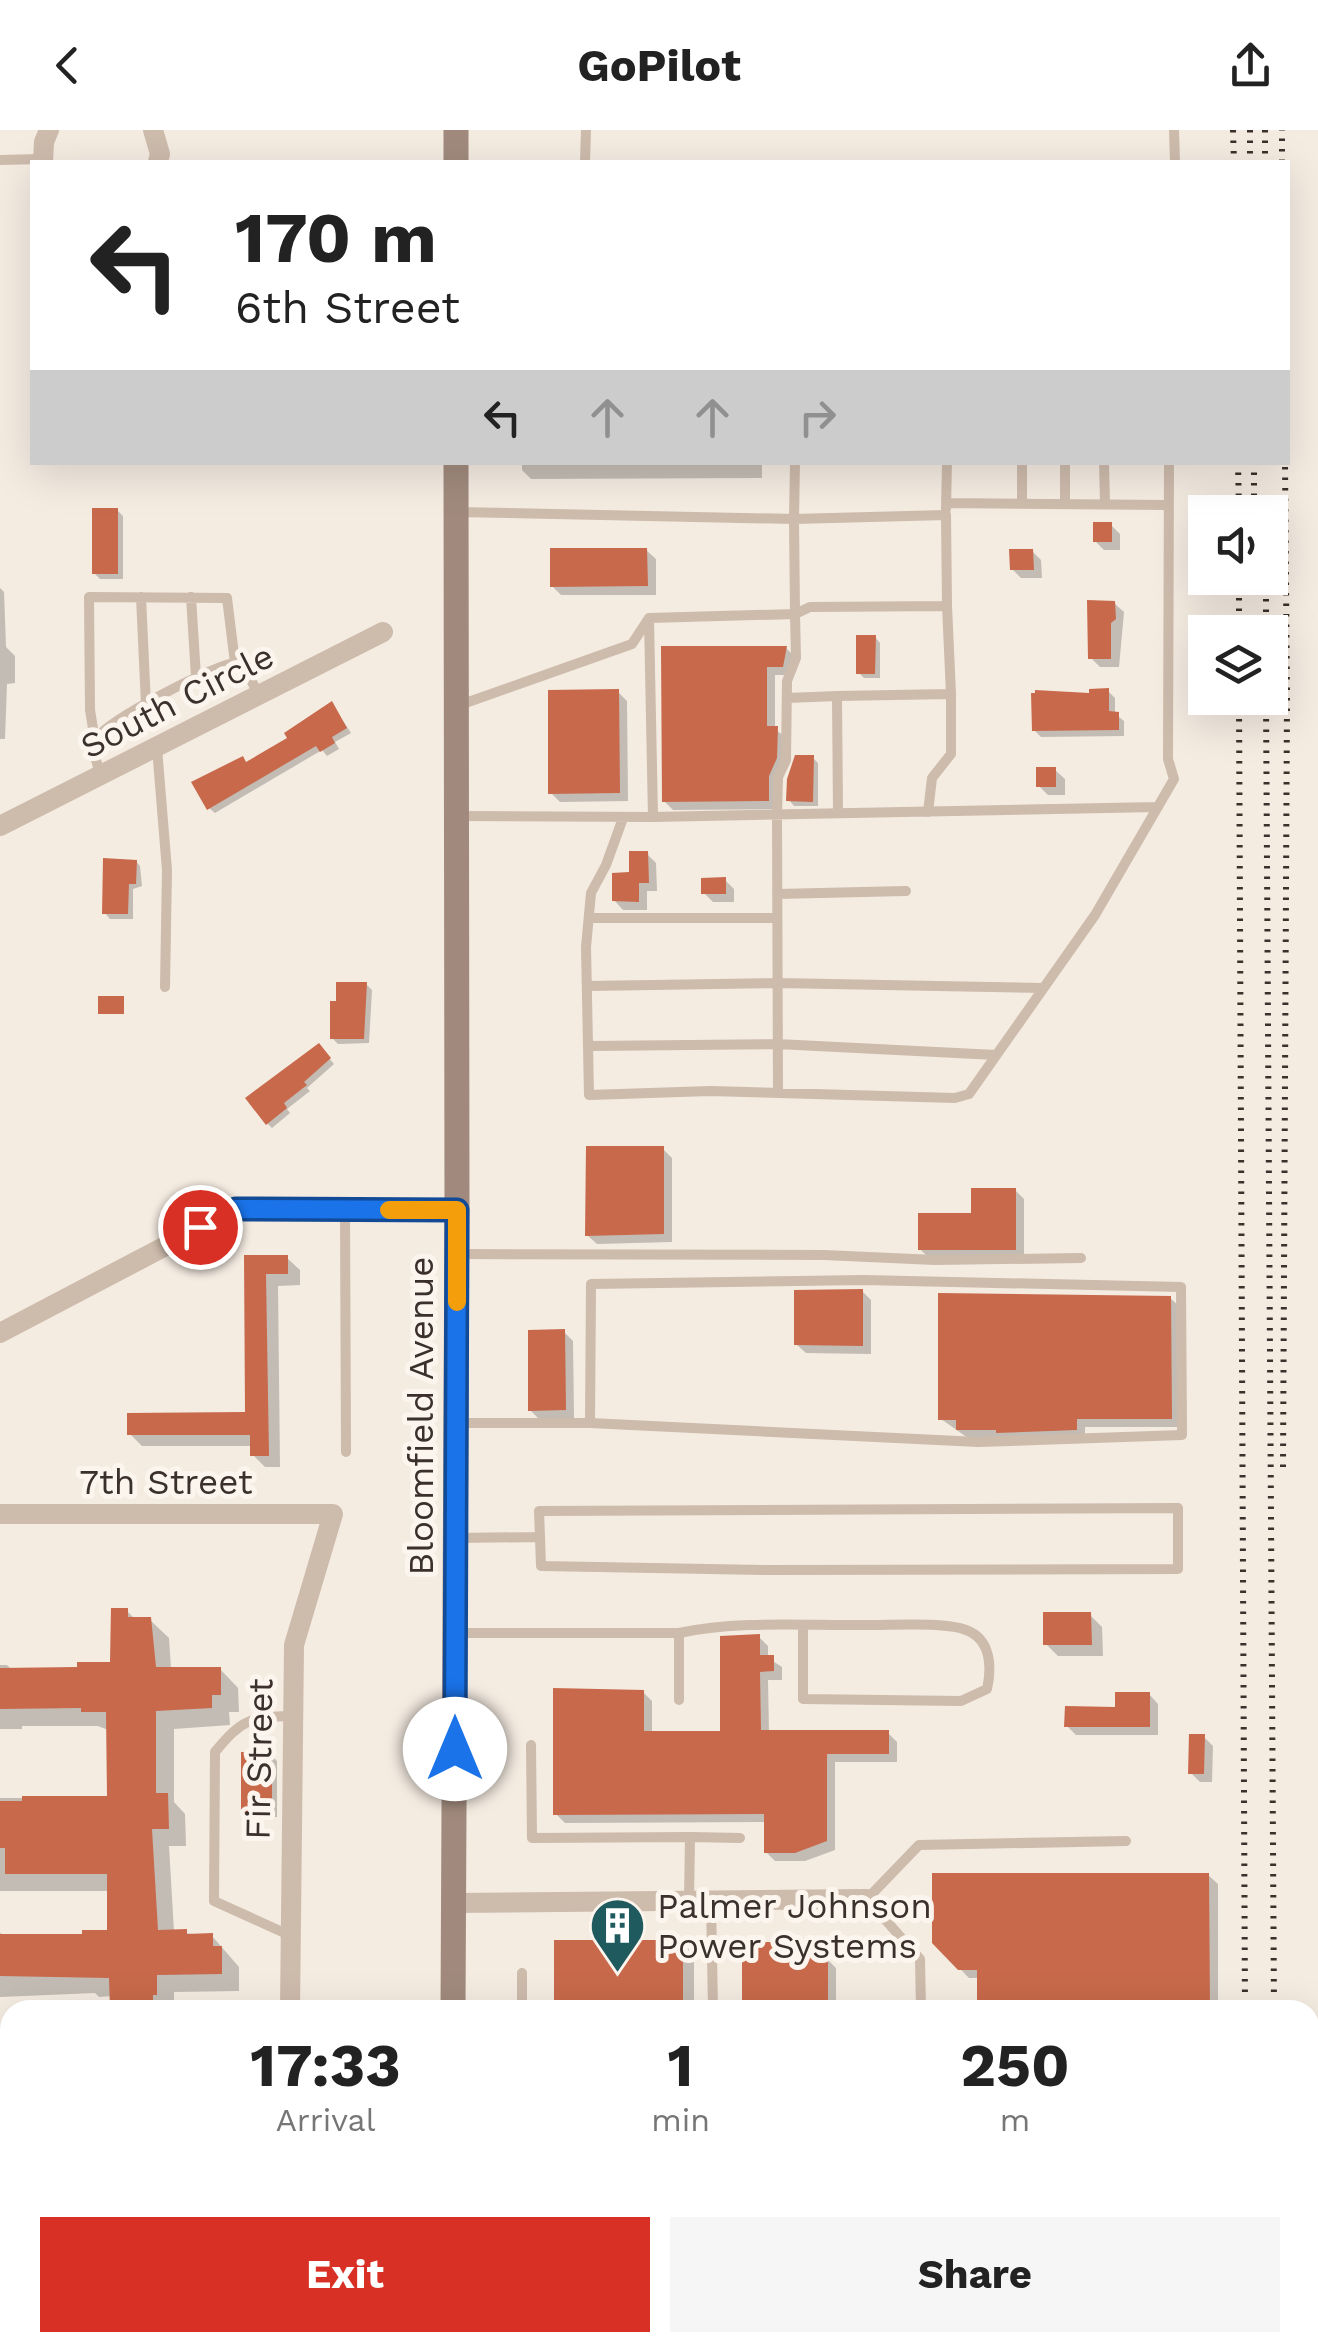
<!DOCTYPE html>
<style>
:root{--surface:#fff;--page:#f6f6f6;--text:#222;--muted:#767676;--accent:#d93025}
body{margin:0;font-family:"Work Sans",sans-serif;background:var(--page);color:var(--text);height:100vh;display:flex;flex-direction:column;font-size:38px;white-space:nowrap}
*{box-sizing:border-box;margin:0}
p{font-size:32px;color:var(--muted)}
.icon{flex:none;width:55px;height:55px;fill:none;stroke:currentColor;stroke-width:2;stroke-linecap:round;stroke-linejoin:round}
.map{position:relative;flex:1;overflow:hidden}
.side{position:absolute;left:0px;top:1870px;width:1320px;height:352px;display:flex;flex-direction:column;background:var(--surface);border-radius:30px 30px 0 0;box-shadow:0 10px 40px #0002}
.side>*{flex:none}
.guide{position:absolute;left:30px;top:30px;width:1260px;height:305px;border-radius:0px;box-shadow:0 10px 40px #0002;background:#fff;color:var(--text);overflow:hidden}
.tools{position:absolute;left:1188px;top:365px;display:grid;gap:20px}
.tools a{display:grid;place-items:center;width:100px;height:100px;border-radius:0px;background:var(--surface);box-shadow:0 10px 40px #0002;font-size:50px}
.pin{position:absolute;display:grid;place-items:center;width:85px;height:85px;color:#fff;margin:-42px;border:5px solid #fff;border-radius:50%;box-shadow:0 2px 10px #0007}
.me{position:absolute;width:110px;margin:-55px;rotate:0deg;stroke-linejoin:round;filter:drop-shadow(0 0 8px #0008)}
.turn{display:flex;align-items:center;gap:35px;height:210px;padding:0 40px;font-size:45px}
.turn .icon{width:130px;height:130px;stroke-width:2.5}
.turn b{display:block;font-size:70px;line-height:85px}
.lanes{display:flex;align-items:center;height:95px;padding:0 40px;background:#0003;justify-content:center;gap:50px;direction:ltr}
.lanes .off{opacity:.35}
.eta{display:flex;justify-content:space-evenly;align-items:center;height:170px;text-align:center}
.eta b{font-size:60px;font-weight:700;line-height:70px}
.cta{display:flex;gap:20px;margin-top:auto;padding:20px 40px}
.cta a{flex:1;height:115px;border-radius:0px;background:var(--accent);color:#fff;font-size:40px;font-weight:700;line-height:115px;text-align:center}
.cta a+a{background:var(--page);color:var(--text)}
header{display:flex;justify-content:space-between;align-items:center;height:130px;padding:0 40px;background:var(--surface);font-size:45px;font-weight:700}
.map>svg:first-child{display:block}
.shadow{fill:#0003}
.building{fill:#c8694b}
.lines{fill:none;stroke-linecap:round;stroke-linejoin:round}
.lane{stroke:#cdbbac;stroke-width:10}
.street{stroke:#cdbbac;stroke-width:20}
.secondary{stroke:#a18a7d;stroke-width:25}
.rail{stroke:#3b302b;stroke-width:6;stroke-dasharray:2.5 8;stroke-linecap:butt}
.route-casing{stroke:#114b97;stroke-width:25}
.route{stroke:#1a73e8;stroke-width:18}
.slow{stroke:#f59e0b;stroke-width:18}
.labels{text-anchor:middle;stroke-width:10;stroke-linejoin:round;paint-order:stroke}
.street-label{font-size:35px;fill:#3b302b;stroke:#fbf5ee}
.poi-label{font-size:35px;fill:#3b302b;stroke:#fbf5ee;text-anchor:start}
</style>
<header><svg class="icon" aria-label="back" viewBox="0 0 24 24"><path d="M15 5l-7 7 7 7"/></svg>GoPilot<svg class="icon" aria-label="share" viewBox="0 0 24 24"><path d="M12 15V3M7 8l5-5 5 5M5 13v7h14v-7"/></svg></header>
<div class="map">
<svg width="1318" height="2221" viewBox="0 0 1318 2221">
<rect width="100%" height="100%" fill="#f4ebe1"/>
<path class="shadow" d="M522 332H762V348L531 349 522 340Z
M117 380 123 386V449H100L94 443Z
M1111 395 1120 404V420H1104L1095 411Z
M646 420 656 429V465H561L552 456Z
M1032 421 1041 430 1042 448H1021L1012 439Z
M0 458 4 462 6 517 15 526V553L7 554 5 609H0Z
M1114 473 1124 482 1119 537H1100L1091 528Z
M875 507 880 513V548H864L859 543Z
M664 518H786L795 527 792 545H775V599L786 608 777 679 673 680 664 671Z
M1108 561 1115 568V584L1124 591V606L1041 607 1034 600 1091 566Z
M618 562 627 571 628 671 560 672 551 663Z
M332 574 351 603 335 612 339 619 327 626 322 620 215 683 209 678 248 634 290 609Z
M813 628 818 633V676H794L789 670Z
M1055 640 1065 649V665H1048L1039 656Z
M647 724 656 733 657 761H647V780H623L614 770Z
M135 730 140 736 142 756 133 759V789H110L105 783Z
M725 750 734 759V772H713L704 763Z
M366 854 372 860 369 913 338 914 332 908Z
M323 921 334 934 307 958 310 961 287 979 290 983 272 998 267 993Z
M663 1019 672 1028V1112L597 1114 587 1105Z
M1015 1060 1024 1069V1128L930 1129 920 1119Z
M246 1128H287L300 1140V1155L278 1156 280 1337H265L253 1325V1316H142L130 1304 247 1285Z
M862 1161 871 1170V1224L806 1223 796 1214Z
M1170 1168 1180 1177V1297H1085V1308H968L941 1289Z
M564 1202 573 1211 574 1288 539 1289 530 1280Z
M127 1481 136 1490H150L169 1508 171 1539H220L238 1558 239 1582H229L230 1595 174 1599V1672L185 1684 186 1716H169L174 1802 212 1806 239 1837V1861L174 1862V1880H114L113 1866 99 1867 95 1863 0 1867V1803L9 1807H85L110 1802 109 1761H0V1668H110L108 1600 98 1596H22V1599H0V1535H7L12 1540 79 1539 113 1535Z
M1090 1485 1102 1497 1103 1526H1058L1046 1514Z
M759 1507 768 1516V1528L782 1537V1550H768L769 1603H888L897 1612V1632H835V1720L805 1731H775L766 1722V1692L565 1693 556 1684 643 1562 652 1571V1603H723Z
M1149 1564 1158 1574V1605H1076L1067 1596 1117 1580Z
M1204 1607 1213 1616 1212 1652H1200L1191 1643Z
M271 1625 277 1631V1687H249L243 1682Z
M1208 1745 1218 1754V1880H979V1848H969L934 1812Z
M682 1812 694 1825V1880H557Z
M827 1829 836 1838V1880H745Z
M0 2191H10V2212H38V2221H68H0Z
M136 2212H199V2220L245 2221H89H136Z
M604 2212H1153V2221H604Z"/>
<path class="building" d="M92 378H118V444H92Z
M1093 392H1112V412H1093Z
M550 418H647L648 456 550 457Z
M1009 419H1033L1034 440H1010Z
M1087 470 1115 471 1116 489 1111 493V529H1088Z
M856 505H876L875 544H856Z
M661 516H787L783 537H767V596H778L777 628 769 646V671L662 672Z
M1109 558V581L1119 582V600L1032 601 1031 563H1035V560L1089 563V559Z
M619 559 620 663 548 664V560Z
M332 571 347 598 332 607 335 613 320 622 316 616 207 680 191 652 243 626 246 632 287 608 284 603Z
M795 625H814L813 672 786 671 787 649Z
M1036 637H1056V657H1036Z
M629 721H648L649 753H639V772L612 771V743L629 742Z
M103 728 137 730 136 754H129L128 784H102Z
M726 747V764H701V748Z
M336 852H367L364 909H330V871H336Z
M98 866H124V884H98Z
M319 913 331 928 304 952 307 955 284 973 287 978 266 995 245 968Z
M586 1016H664V1104L585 1106Z
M971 1058H1016V1120H918V1083H971Z
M244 1125H288V1144H266L269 1326H250V1305H127V1283L245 1282Z
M863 1159V1216L794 1215V1160Z
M938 1163 1171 1166 1172 1289H1077V1300L996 1303V1300H956V1290H938Z
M565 1199 566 1280 528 1281V1200Z
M111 1478H128V1487H151L156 1537H221V1565H212V1578L156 1581V1663H168L169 1699H152L158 1800 187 1799V1804L213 1803V1816H222V1844L157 1845V1865H153V1880H110L109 1848 0 1846V1804H82V1800H107V1744H5V1718H0V1671H22V1666H107L106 1582H81V1578L0 1579V1538L77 1537V1532H110Z
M1043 1482H1091L1092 1515H1043Z
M760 1504V1525H774V1541L760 1542 761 1600H889V1624H827V1711L795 1723H764V1684L553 1685V1558L644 1560V1601H720V1506Z
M1115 1562H1150V1597H1064L1065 1576 1115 1577Z
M1189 1604H1205L1204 1644H1188Z
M241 1622H272V1683H241Z
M932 1743H1209L1210 1880H977V1840H958L932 1813Z
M554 1810H683V1880H554Z
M742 1812H787L828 1827V1880H742Z"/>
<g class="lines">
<path class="lane" d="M1174 0 1175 32
M0 30 42 29
M585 32 586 0
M1022 332V374
M1065 332V374
M1104 332 1105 374
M946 373 1167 375
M946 379 947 332
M456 382 794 389 795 332
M141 467 146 575
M191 467 196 547
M837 566 951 564V624L932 648 928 682
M787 568 837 566 838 683
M457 576 632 514 649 488 795 484 794 389 946 385 947 476
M95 611 90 580 89 467 227 468 235 533
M157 618 167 740 165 857
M101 645C97 633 90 619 98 607 109 590 213 535 235 533L245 540 259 564
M457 686 653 687 649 490
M653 687 1158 677
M623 688 606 735 591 763 586 817 589 965 710 961 955 968 969 964 1095 785 1174 649 1168 629 1169 332
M777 764 906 761
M589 788H777
M588 856 777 853 1043 858
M590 916 777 914 996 925
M778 963 777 685 778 647 786 630 787 551 796 528 795 484 810 477 947 476 951 564
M345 1080 346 1322
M458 1124 824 1125 935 1130 1081 1128
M457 1293H590L978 1312 1182 1305 1181 1157 864 1150 591 1154 590 1293
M457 1408 540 1407 539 1381 1178 1378V1439L769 1440 541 1436 540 1407
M456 1503H679V1570
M679 1503C741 1490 809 1496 873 1495 895 1495 946 1492 966 1500 991 1509 992 1537 987 1559L961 1571 803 1569V1496
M531 1615 532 1708 690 1707 689 1770
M690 1707 740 1708
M711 1771 713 1880
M289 1805 214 1771 215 1622C242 1589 250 1587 292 1586
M522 1843V1880
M921 1880 920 1829 867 1769 919 1715 1126 1711
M78 2212V2221"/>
<path class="street" d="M153 0 160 24 158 32
M43 32 44 12 49 0
M0 696 383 502
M0 1203 236 1079 457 1080
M0 1384H333L294 1515 290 1880
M454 1773 867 1769
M0 2027H10
M322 2212 326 2221"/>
<path class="secondary" d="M456 0V32
M453 1880 457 1080 456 332
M453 2212V2221"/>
<path class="rail" d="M1233 0 1234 32
M1250 0V32
M1265 0V32
M1282 32V0
M1238 332 1239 382
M1254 332V382
M1266 448V502
M1239 502V448
M1239 568 1245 1880
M1266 568 1274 1880
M1283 1337 1287 566 1285 332
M1247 2212V2221
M1275 2212V2221"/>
</g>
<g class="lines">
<defs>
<path id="route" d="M200 1097 236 1079 457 1080 455 1619"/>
</defs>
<use href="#route" class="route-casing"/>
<use href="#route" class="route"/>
<path class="slow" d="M389 1080H457V1172"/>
</g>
<defs>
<symbol id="building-pin" viewBox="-11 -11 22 30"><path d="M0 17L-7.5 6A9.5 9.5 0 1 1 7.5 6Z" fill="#1f5a5e" stroke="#fbf5ee"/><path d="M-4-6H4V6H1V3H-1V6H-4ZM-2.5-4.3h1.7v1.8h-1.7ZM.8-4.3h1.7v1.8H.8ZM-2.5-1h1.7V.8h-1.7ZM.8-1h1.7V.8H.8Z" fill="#fff"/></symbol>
</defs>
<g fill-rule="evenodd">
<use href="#building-pin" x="586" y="1764" width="63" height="86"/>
</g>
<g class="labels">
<g class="street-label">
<text transform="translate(177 571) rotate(-27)" y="12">South Circle</text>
<text transform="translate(421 1286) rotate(-90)" y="12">Bloomfield Avenue</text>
<text x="166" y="1364">7th Street</text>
<text transform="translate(259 1629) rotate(-89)" y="12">Fir Street</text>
</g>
<g class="poi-label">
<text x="657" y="1788">Palmer Johnson<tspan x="657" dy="40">Power Systems</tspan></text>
</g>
</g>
</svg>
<div class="tools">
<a><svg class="icon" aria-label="sound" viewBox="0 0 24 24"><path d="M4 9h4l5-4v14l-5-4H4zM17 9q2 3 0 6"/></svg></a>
<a><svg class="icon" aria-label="layers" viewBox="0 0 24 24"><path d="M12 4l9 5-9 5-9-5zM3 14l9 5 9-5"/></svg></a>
</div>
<div class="pin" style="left:200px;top:1097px;background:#d93025"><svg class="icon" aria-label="arrive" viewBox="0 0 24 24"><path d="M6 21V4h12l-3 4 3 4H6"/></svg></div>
<svg class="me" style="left:455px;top:1619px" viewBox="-20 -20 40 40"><circle r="19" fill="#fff"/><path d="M0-13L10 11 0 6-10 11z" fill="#1a73e8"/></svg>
<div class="guide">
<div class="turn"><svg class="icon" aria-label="left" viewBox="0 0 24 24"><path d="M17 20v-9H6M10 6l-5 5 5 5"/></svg><div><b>170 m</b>6th Street</div></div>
<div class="lanes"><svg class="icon" aria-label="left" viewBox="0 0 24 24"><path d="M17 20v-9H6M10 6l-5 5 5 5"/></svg><svg class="icon off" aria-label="ahead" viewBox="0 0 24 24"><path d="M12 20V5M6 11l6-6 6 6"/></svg><svg class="icon off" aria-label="ahead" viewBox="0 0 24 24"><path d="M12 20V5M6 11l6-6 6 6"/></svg><svg class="icon off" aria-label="right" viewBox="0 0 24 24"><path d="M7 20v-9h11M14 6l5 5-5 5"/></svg></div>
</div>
<section class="side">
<div class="eta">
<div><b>17:33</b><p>Arrival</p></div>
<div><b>1</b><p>min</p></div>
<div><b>250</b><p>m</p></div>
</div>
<div class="cta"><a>Exit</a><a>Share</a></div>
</section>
</div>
